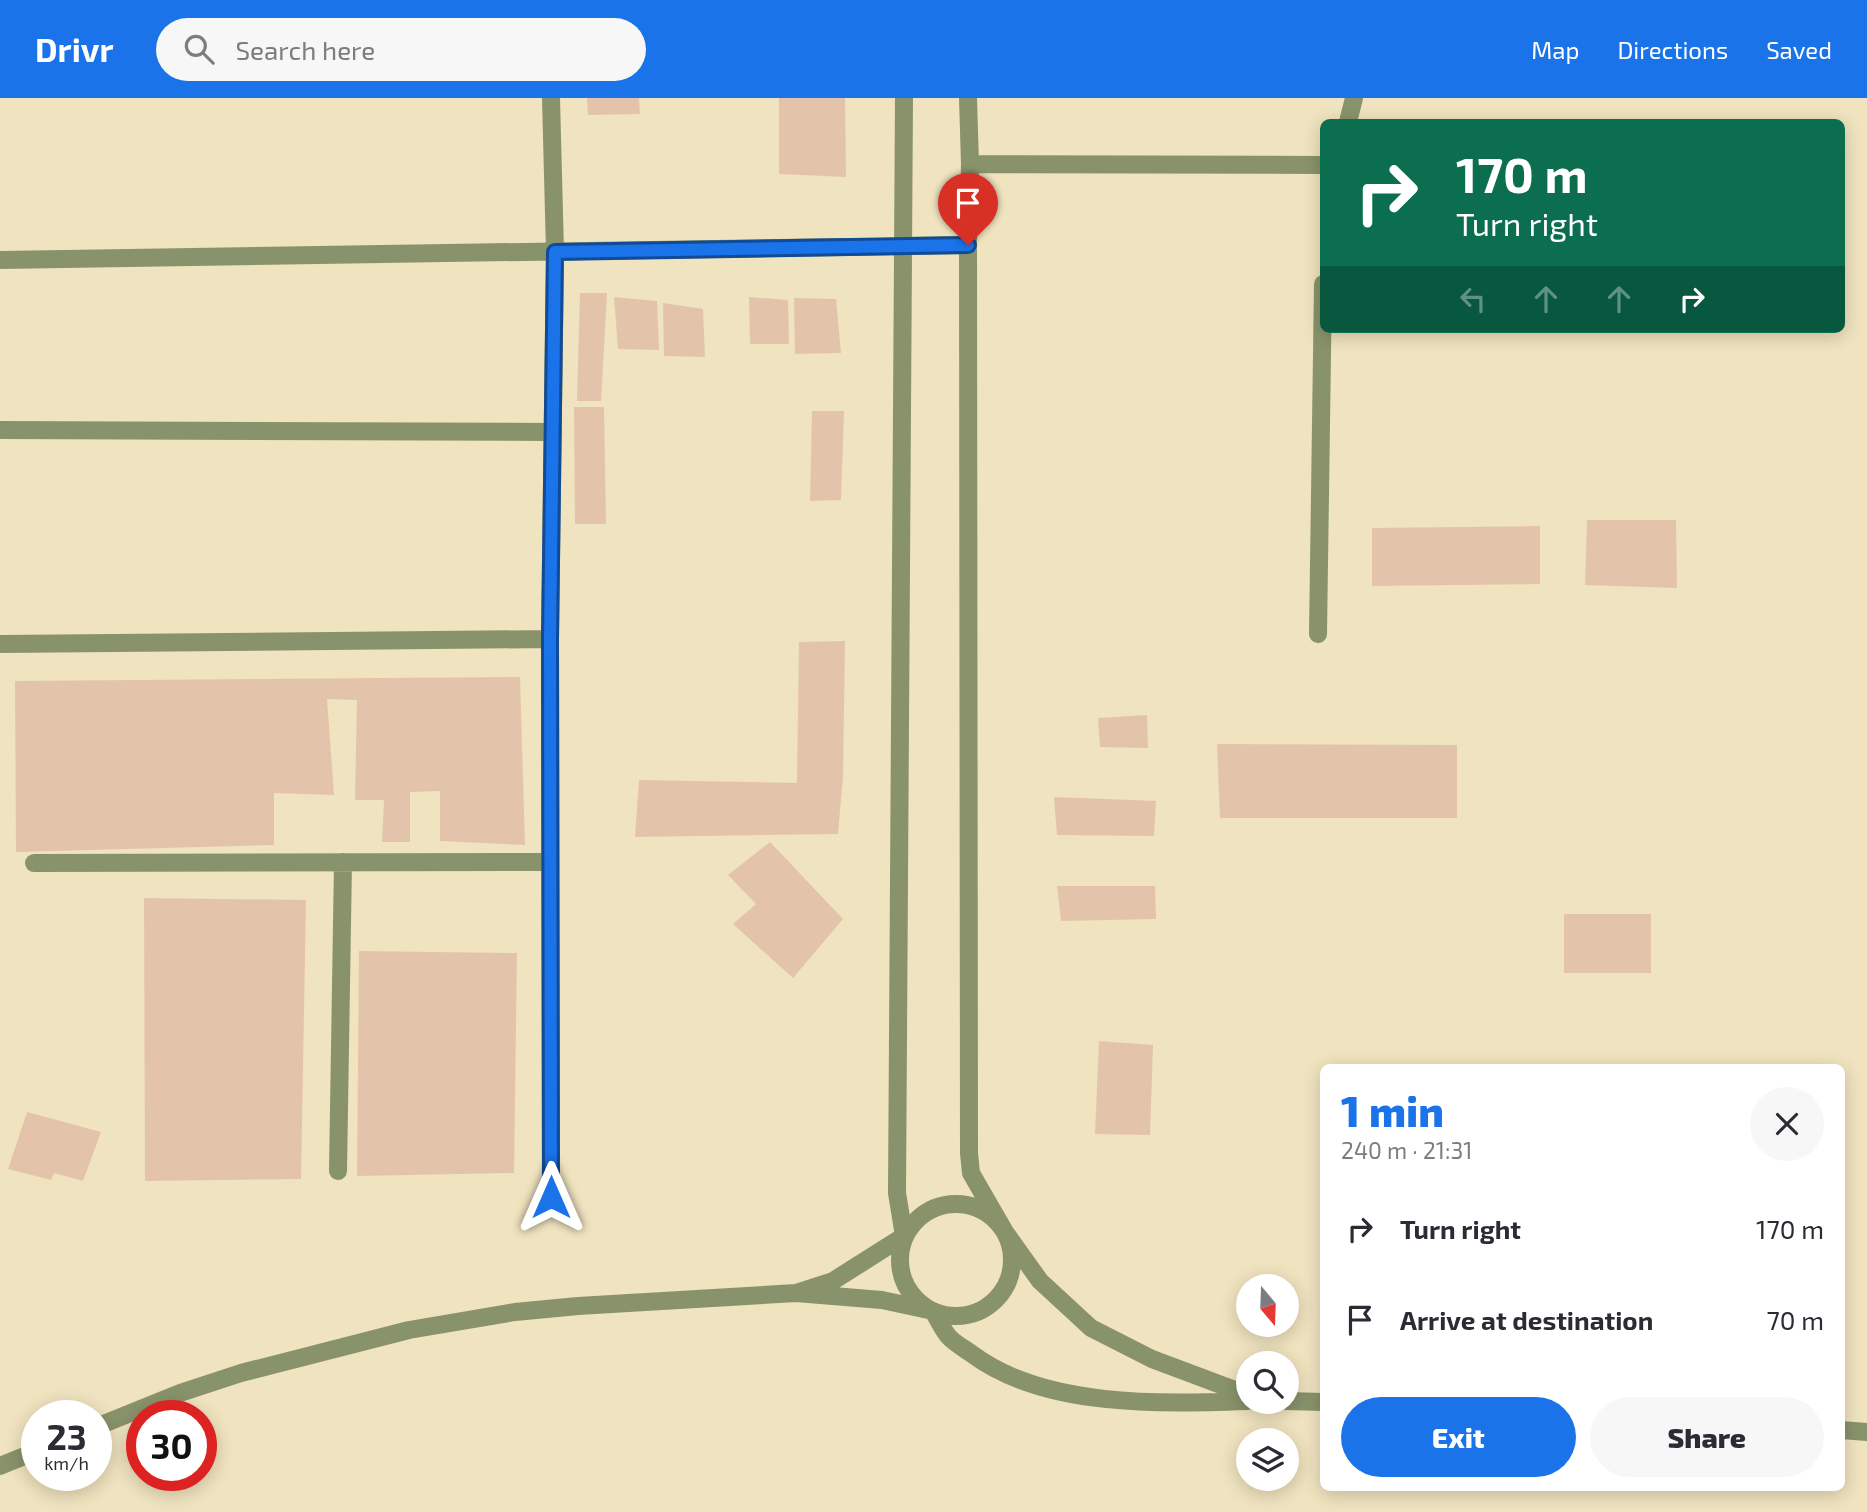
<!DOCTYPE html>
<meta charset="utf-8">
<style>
:root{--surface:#fff;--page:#f7f7f7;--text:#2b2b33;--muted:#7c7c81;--accent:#1a73e8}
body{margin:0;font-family:"Exo 2",sans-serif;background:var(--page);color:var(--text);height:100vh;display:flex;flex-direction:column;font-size:26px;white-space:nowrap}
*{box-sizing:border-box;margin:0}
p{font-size:23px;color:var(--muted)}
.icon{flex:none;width:38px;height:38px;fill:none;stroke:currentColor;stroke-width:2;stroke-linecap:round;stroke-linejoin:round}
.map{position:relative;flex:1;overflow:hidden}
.sheet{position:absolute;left:1320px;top:966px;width:525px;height:427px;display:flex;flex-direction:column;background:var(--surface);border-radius:10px;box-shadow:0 4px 18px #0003}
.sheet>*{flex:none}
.top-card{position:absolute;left:1320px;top:21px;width:525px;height:214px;border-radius:10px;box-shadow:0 4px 18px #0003;background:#0b6e4f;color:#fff;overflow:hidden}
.needle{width:46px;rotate:161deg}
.controls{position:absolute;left:1236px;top:1176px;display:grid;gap:14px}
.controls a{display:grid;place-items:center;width:63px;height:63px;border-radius:50%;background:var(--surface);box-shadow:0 4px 18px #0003;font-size:35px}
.speed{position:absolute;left:21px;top:1302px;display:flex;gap:14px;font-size:35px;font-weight:700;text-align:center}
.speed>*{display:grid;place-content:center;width:91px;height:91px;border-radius:50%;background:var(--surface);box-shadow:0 4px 18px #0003;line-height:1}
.speed small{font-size:18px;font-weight:400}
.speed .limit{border:10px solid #d22;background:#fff;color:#111}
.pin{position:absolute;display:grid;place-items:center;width:60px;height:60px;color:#fff;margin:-72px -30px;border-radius:50% 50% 50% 0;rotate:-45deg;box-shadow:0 0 7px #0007}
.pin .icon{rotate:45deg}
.me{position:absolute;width:77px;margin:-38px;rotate:0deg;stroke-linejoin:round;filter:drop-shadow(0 0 5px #0008)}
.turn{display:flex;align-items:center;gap:24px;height:147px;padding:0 21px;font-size:32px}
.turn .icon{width:91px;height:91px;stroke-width:2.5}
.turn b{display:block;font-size:49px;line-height:60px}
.lanes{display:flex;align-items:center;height:66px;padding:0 21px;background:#0003;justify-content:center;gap:35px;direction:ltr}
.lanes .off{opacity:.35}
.round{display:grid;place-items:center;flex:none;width:74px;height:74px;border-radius:37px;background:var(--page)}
.headline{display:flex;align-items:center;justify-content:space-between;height:119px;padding:0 21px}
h1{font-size:42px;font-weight:800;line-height:52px;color:var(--accent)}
.cta{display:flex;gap:14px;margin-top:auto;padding:14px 21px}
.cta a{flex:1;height:80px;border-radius:42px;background:var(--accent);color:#fff;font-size:28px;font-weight:800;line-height:80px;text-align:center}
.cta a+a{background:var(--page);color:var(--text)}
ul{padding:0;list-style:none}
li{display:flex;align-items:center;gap:21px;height:91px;padding:0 21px}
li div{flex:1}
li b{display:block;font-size:26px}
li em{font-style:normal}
header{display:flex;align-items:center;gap:42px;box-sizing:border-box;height:98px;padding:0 35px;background:var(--accent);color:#fff}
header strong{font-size:33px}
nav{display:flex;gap:38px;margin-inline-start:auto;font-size:24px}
.search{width:490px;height:63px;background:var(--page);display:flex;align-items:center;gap:18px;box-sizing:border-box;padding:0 24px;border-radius:38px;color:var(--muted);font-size:26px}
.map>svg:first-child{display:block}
.building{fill:#e3c4ab}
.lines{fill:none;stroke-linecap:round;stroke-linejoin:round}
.minor{stroke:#89936b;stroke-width:18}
.route-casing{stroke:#114b97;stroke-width:18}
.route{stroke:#1a73e8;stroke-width:12}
</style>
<header>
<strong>Drivr</strong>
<div class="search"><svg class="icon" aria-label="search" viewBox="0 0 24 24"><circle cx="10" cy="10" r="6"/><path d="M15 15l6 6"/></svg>Search here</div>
<nav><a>Map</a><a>Directions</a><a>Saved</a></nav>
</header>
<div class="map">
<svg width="1867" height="1414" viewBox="0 0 1867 1414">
<rect width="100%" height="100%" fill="#f0e3bf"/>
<path class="building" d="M587 0H639L640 16 588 17Z
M779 0H845L846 79 779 76Z
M580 195H607L601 303H577Z
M614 199 657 203 659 252 618 251Z
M749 199 788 202 789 246H750Z
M794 200 836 201 841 255 795 256Z
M663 205 703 211 705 259 664 258Z
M574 309H604L606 426H575Z
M812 313H844L841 402 810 403Z
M1587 422H1676L1677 490 1585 487Z
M1540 428V486L1372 488V430Z
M845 543 843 678 838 736 635 739 639 682 797 685 799 544Z
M520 579 525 747 440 743V693L410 694V744H382L384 702H355L357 602 327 601 334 697 274 695V747L16 754 15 583Z
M1147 617 1148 650 1100 649 1098 620Z
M1217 646 1457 647V720H1220Z
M1054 699 1156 703 1154 738 1057 737Z
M770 744 843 821 793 880 733 826 756 806 728 777Z
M1057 788H1155L1156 821 1061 823Z
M144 800 306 802 301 1081 145 1083Z
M1564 816H1651V875H1564Z
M359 853 517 855 514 1075 357 1078Z
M1099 943 1153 947 1150 1037 1095 1036Z
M27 1014 101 1034 83 1083 54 1075 51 1082 8 1071Z"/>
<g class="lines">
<path class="minor" d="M968 0 970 66 968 147 969 1055 971 1075 1005 1134 1040 1183 1091 1230 1152 1261 1248 1297
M1348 24 1354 0
M970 66 1323 67
M0 162 968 147
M0 332 553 334
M1318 536 1323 186
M0 546 550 541
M34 765 549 764
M338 1073 343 764
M551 1099 550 541 555 154 551 0
M900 1162a56 56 0 1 1 112 0a56 56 0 1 1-112 0Z
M796 1195 833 1183 904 1138 897 1095 904 0
M1286 1303 1323 1304
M96 1329 180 1295 241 1275 409 1232 515 1214 578 1208 796 1195 882 1202 933 1213C938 1221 943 1233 950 1240 956 1246 965 1251 972 1256 1044 1310 1161 1306 1248 1303
M1841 1332 1867 1334
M0 1368 37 1353"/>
</g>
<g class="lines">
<defs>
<path id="route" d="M551 1099 550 541 555 154 968 147"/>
</defs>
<use href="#route" class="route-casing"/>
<use href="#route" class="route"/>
</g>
</svg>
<div class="controls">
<a><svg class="needle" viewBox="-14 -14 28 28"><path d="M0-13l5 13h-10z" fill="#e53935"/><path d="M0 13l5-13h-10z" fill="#7c7c81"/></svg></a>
<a><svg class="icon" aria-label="search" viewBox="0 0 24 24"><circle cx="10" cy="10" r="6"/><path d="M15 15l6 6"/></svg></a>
<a><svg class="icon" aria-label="layers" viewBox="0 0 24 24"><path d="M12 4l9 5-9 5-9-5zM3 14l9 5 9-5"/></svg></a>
</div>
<div class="speed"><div>23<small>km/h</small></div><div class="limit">30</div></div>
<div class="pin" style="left:968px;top:147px;background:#d93025"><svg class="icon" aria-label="arrive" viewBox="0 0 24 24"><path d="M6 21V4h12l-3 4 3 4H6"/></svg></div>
<svg class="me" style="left:551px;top:1099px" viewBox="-20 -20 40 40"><path d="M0-17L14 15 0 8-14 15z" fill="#1a73e8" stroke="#fff" stroke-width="4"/></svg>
<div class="top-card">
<div class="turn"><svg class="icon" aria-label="right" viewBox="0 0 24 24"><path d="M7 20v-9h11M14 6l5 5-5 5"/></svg><div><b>170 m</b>Turn right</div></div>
<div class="lanes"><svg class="icon off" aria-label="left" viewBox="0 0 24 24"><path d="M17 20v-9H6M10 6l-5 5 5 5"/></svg><svg class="icon off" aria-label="ahead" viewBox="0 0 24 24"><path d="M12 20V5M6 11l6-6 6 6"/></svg><svg class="icon off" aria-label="ahead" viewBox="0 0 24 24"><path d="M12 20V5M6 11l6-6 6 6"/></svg><svg class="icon" aria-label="right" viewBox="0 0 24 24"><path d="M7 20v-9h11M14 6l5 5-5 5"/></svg></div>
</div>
<section class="sheet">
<div class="headline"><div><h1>1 min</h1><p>240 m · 21:31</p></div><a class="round"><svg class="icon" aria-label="close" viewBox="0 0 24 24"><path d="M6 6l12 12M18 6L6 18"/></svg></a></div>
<ul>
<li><svg class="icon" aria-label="right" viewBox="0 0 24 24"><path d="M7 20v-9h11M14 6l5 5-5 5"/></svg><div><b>Turn right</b></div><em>170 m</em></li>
<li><svg class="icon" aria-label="arrive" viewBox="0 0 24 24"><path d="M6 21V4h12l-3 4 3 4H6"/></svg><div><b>Arrive at destination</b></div><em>70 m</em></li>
</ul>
<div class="cta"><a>Exit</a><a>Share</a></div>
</section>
</div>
